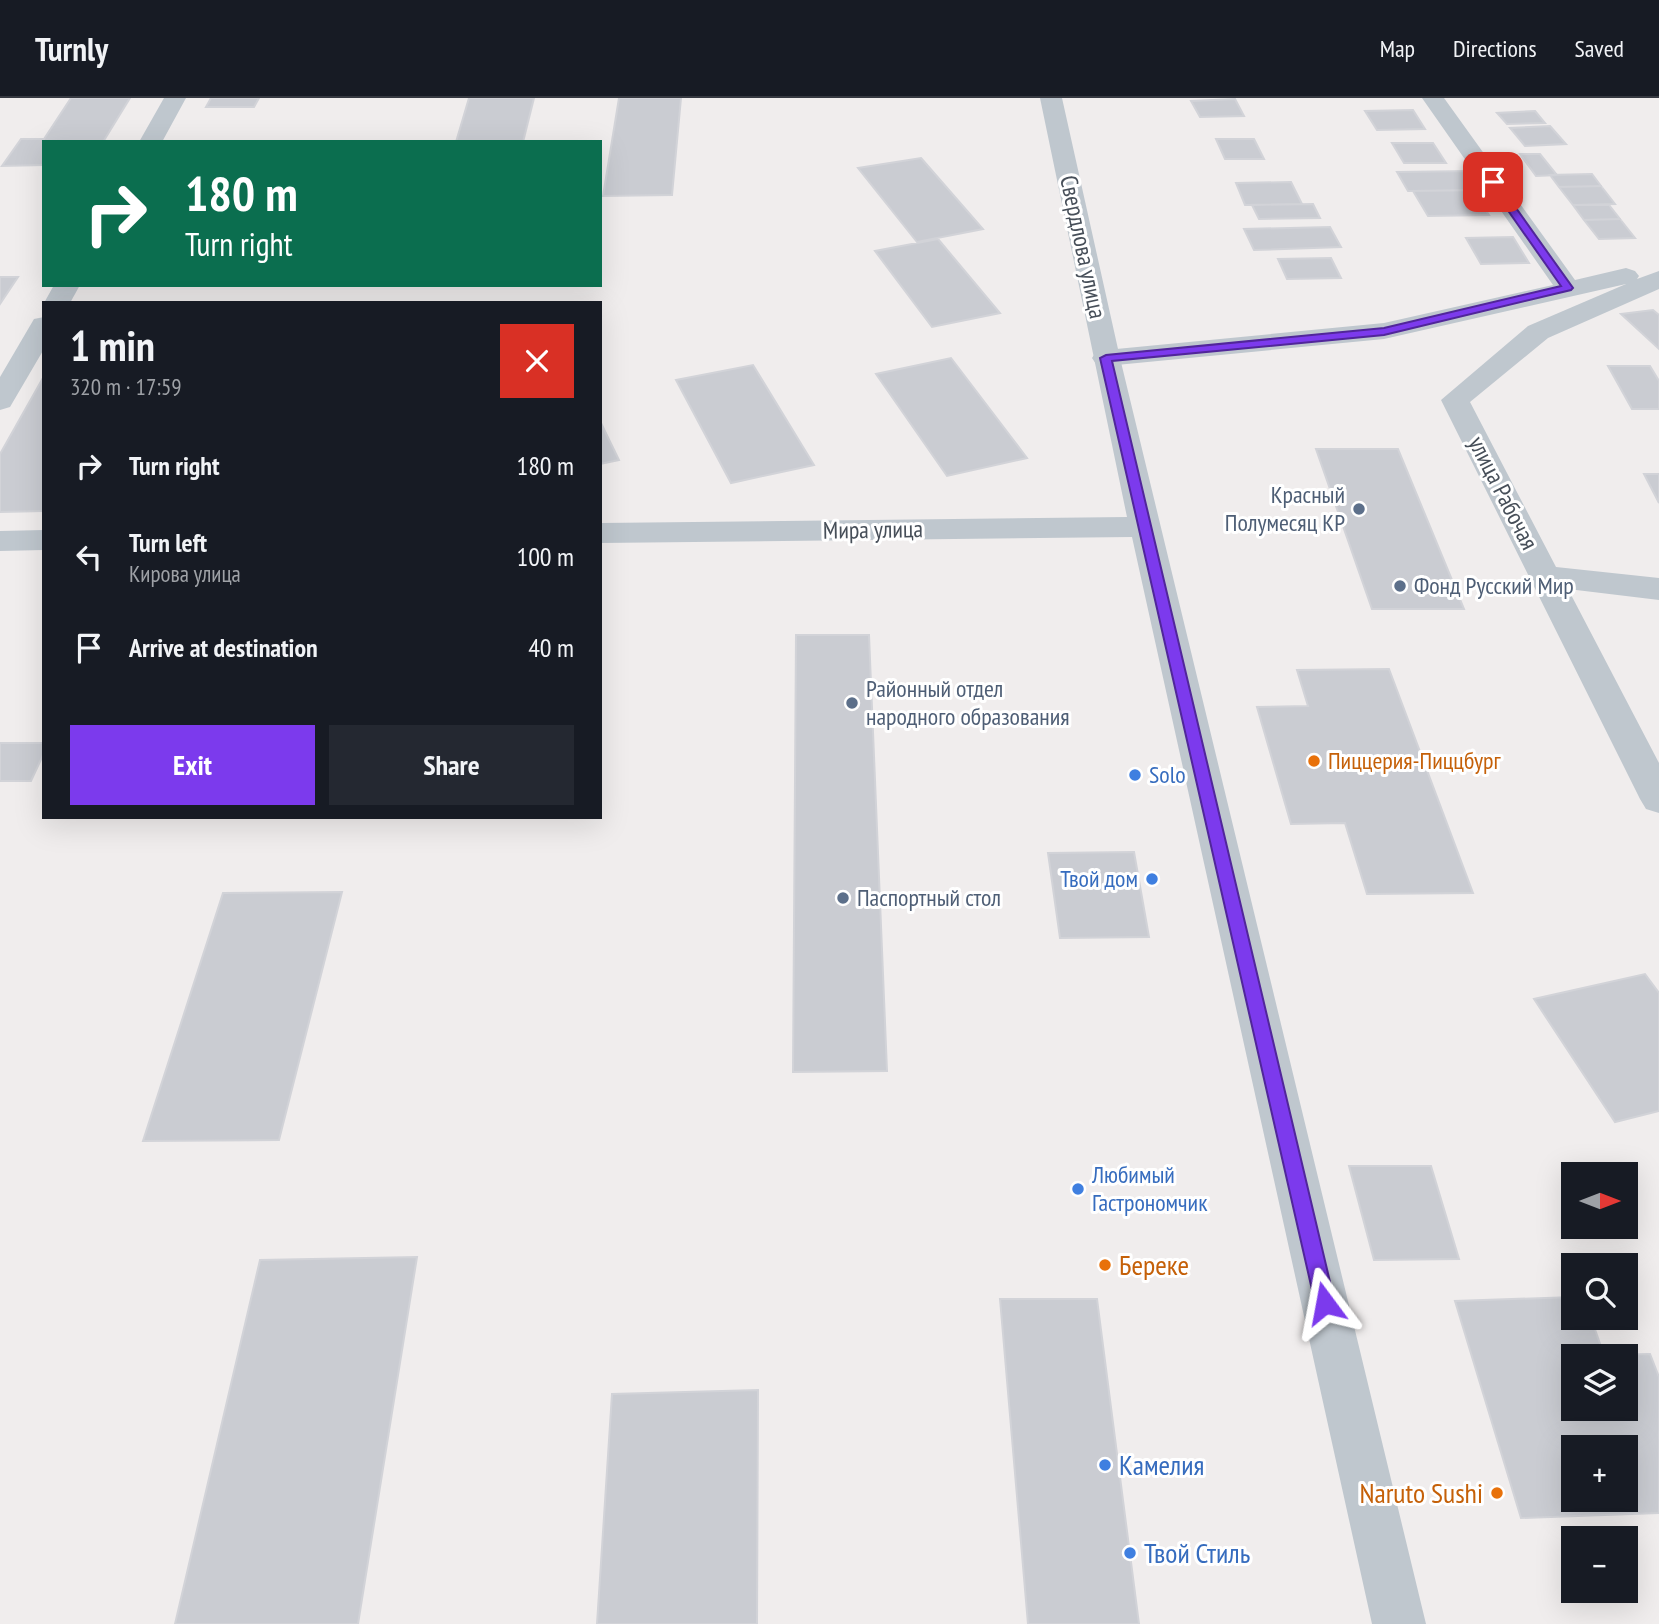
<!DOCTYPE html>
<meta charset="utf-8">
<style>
:root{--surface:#171b24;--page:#242831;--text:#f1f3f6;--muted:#9ea1a6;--line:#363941;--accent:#7c3aed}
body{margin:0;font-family:"PT Sans Narrow",sans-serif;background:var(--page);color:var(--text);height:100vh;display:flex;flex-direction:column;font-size:26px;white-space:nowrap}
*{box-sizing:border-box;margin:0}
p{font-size:23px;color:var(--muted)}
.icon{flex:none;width:38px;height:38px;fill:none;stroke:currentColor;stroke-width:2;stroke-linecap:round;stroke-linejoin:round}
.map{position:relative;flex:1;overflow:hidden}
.sheet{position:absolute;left:42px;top:203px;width:560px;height:518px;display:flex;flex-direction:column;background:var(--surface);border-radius:0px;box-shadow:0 7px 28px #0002}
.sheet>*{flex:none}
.top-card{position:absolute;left:42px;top:42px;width:560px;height:147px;border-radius:0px;box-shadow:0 7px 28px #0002;background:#0b6e4f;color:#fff;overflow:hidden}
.needle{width:46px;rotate:90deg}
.tools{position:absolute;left:1561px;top:1064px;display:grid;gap:14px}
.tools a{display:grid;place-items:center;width:77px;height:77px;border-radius:0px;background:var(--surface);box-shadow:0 7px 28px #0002;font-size:35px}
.pin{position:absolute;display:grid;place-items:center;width:60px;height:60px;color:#fff;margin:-30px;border-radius:14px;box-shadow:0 4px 10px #0006}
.me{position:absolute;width:77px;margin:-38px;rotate:347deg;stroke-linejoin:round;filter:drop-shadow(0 0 5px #0008)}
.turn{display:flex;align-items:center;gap:24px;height:147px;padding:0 28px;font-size:32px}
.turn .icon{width:91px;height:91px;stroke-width:2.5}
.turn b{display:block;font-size:49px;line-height:60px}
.round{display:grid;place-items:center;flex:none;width:74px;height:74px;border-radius:0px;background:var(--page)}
.headline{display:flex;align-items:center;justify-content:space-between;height:119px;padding:0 28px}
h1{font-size:42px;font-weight:600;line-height:52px}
.button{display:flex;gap:14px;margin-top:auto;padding:14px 28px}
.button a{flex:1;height:80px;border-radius:0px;background:var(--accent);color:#fff;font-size:28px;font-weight:600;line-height:80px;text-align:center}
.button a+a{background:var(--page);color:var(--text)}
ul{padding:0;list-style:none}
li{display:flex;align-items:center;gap:21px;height:91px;padding:0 28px}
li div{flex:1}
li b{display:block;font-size:26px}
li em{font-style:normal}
header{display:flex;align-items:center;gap:42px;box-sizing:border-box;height:98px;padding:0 35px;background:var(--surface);border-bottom:2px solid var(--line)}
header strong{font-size:33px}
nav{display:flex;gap:38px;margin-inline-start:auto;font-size:24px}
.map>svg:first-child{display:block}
.building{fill:#caccd2;stroke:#d2d3d8;stroke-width:2;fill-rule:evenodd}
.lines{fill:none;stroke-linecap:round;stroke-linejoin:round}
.minor{fill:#bfc7ce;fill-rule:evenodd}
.tertiary{fill:#bfc7ce;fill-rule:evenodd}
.route{fill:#7c3aed;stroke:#51269a;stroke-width:2}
.service-dot{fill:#5c6f8a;stroke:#fff;stroke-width:2.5}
.food-dot{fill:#e8710a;stroke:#fff;stroke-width:2.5}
.shop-dot{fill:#3f7fe0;stroke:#fff;stroke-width:2.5}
.labels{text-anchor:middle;stroke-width:6;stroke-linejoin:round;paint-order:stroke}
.street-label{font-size:24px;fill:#474f59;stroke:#fff}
.service-label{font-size:24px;fill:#4e5e75;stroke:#fff;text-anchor:start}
.food-label{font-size:24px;fill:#c56008;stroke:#fff;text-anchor:start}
.shop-label{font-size:24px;fill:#366cbe;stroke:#fff;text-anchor:start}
.near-food-label{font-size:28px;fill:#c56008;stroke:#fff;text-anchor:start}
.near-shop-label{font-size:28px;fill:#366cbe;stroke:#fff;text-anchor:start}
</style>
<header>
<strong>Turnly</strong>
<nav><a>Map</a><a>Directions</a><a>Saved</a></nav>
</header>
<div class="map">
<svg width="1659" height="1526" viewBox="0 0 1659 1526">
<rect width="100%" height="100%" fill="#f0eded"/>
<path class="building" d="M71 0H130L103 44H44V67L2 68 21 41H44Z
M211 0H259L254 9H206Z
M469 0H534L523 44H456Z
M619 0H681L672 97 603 98Z
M1235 1 1244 18 1200 19 1191 3Z
M1413 12 1425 31 1377 32 1365 13Z
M1535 13 1545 25 1507 26 1497 15Z
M1550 28 1566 46 1525 48 1510 30Z
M1216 41H1254L1264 61H1225Z
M1392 45H1433L1446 65H1404Z
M1520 56H1540L1557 77 1536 78Z
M921 60 983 131 917 144 858 70Z
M1474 73 1487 92 1408 93 1397 74Z
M1592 76 1601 88 1559 89 1550 77Z
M1291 84 1302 106 1245 107 1236 85Z
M1601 88 1615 106 1573 107 1559 89Z
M1472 92 1489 117 1428 118 1413 93Z
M1313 106 1320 120 1259 121 1252 107Z
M1573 107H1609L1620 121 1584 122Z
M1620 121 1635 140 1599 141 1584 122Z
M1330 129 1341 149 1254 152 1244 131Z
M1513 139 1529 165 1481 166 1466 140Z
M938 141 1000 215 932 229 875 153Z
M1331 160 1341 180 1287 181 1278 161Z
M0 179H18L0 206Z
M1653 212 1659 217V251L1621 216Z
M951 260 1027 360 947 378 876 276Z
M753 267 814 367 731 385 676 282Z
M1608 268H1650L1659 283V311H1632Z
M44 278V413L0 414V356Z
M600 323 619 362 600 366Z
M1316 351H1398L1464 511H1372Z
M1644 376H1659V405Z
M796 537H869L887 973 793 974Z
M1389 571 1473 795 1367 796 1345 725 1291 726 1257 609 1308 608 1297 572Z
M0 645H44V655L31 683H0Z
M1134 754 1149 839 1060 840 1048 755Z
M342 794 279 1042 143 1043 223 795Z
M1645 876 1659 895V1013L1615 1024 1534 901Z
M1349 1068H1431L1459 1161 1374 1162Z
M417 1159 358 1526H175L260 1162Z
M1573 1199V1220H1591L1604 1257 1650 1256 1659 1279V1415L1521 1420 1455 1203ZM1573 1258H1626V1311H1573ZM1573 1349H1626V1402H1573Z
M1000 1201H1097L1139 1526H1028Z
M758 1292 757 1526H597L612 1296Z"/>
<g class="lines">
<path class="minor" d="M1422 0H1444L1575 182 1626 170 1635 173 1639 178 1637 181 1659 173V191L1548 240 1470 304 1556 469 1659 480V502L1568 491 1659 665V715L1646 711 1640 701 1441 302 1528 228 1626 186 1384 241 1106 268 1096 266 1092 260 1096 254 1106 252 1384 225 1553 187Z"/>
<path class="tertiary" d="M164 0H186L162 44H139Z
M1040 0H1062L1120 260 1426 1526H1372L1132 439 600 445V425L1127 419Z
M54 187H80L70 205H44Z
M44 219V251L10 309 0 312V279L34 221Z
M44 432V452L0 453V433Z"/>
</g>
<path class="route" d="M1489 82H1496L1573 190 1571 192 1384 237 1112 263 1335 1205 1332 1212 1325 1214 1318 1212 1315 1205 1100 260 1106 257 1384 230 1561 188 1488 84Z"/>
<g class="service-dot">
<circle cx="1359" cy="411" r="7"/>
<circle cx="1400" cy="488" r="7"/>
<circle cx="852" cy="605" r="7"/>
<circle cx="843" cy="800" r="7"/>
</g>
<g class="food-dot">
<circle cx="1314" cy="663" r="7"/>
<circle cx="1105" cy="1167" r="7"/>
<circle cx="1497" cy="1395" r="7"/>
</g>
<g class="shop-dot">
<circle cx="1135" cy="677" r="7"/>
<circle cx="1152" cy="781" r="7"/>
<circle cx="1078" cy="1091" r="7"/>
<circle cx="1105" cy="1367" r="7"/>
<circle cx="1130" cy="1455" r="7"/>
</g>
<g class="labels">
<g class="street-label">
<text transform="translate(1083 149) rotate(78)" y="8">Свердлова улица</text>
<text transform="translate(1503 395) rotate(63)" y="8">улица Рабочая</text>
<text transform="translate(873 432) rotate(-1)" y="8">Мира улица</text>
</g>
<g class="service-label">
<text x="1345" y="405" text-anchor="end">Красный<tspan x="1345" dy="28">Полумесяц КР</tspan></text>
<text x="1414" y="496">Фонд Русский Мир</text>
<text x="866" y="599">Районный отдел<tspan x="866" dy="28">народного образования</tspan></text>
<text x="857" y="808">Паспортный стол</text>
</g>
<g class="food-label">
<text x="1328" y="671">Пиццерия-Пиццбург</text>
</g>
<g class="shop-label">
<text x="1149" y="685">Solo</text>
<text x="1138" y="789" text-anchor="end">Твой дом</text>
<text x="1092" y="1085">Любимый<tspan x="1092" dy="28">Гастрономчик</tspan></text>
</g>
<g class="near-food-label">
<text x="1119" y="1177">Береке</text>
<text x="1483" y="1405" text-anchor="end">Naruto Sushi</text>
</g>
<g class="near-shop-label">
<text x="1119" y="1377">Камелия</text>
<text x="1144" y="1465">Твой Стиль</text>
</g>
</g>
</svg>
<div class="tools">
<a><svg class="needle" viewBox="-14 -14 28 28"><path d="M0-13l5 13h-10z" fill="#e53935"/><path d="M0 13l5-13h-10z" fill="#9ea1a6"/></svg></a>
<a><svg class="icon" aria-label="search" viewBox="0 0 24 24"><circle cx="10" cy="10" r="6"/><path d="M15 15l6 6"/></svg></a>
<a><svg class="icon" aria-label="layers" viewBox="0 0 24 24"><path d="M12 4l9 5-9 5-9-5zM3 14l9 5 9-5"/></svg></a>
<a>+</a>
<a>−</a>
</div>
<div class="pin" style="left:1493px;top:84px;background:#d93025"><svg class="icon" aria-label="arrive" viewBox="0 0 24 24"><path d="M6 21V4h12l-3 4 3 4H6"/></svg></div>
<svg class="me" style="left:1325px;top:1205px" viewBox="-20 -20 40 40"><path d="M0-17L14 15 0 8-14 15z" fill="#7c3aed" stroke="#fff" stroke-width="4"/></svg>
<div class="top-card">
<div class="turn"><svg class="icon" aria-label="right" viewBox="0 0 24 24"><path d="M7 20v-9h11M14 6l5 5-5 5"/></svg><div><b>180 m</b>Turn right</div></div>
</div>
<section class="sheet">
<div class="headline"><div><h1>1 min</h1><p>320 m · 17:59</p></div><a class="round" style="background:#d93025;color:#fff"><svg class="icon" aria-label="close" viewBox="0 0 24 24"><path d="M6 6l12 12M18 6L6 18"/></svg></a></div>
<ul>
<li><svg class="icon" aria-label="right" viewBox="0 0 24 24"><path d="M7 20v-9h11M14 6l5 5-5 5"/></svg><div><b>Turn right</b></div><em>180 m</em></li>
<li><svg class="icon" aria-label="left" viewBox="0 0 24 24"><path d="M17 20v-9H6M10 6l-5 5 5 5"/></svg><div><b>Turn left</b><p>Кирова улица</p></div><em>100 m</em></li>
<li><svg class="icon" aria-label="arrive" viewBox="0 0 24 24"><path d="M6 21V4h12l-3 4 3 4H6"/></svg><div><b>Arrive at destination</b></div><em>40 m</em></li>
</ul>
<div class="button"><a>Exit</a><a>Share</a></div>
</section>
</div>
